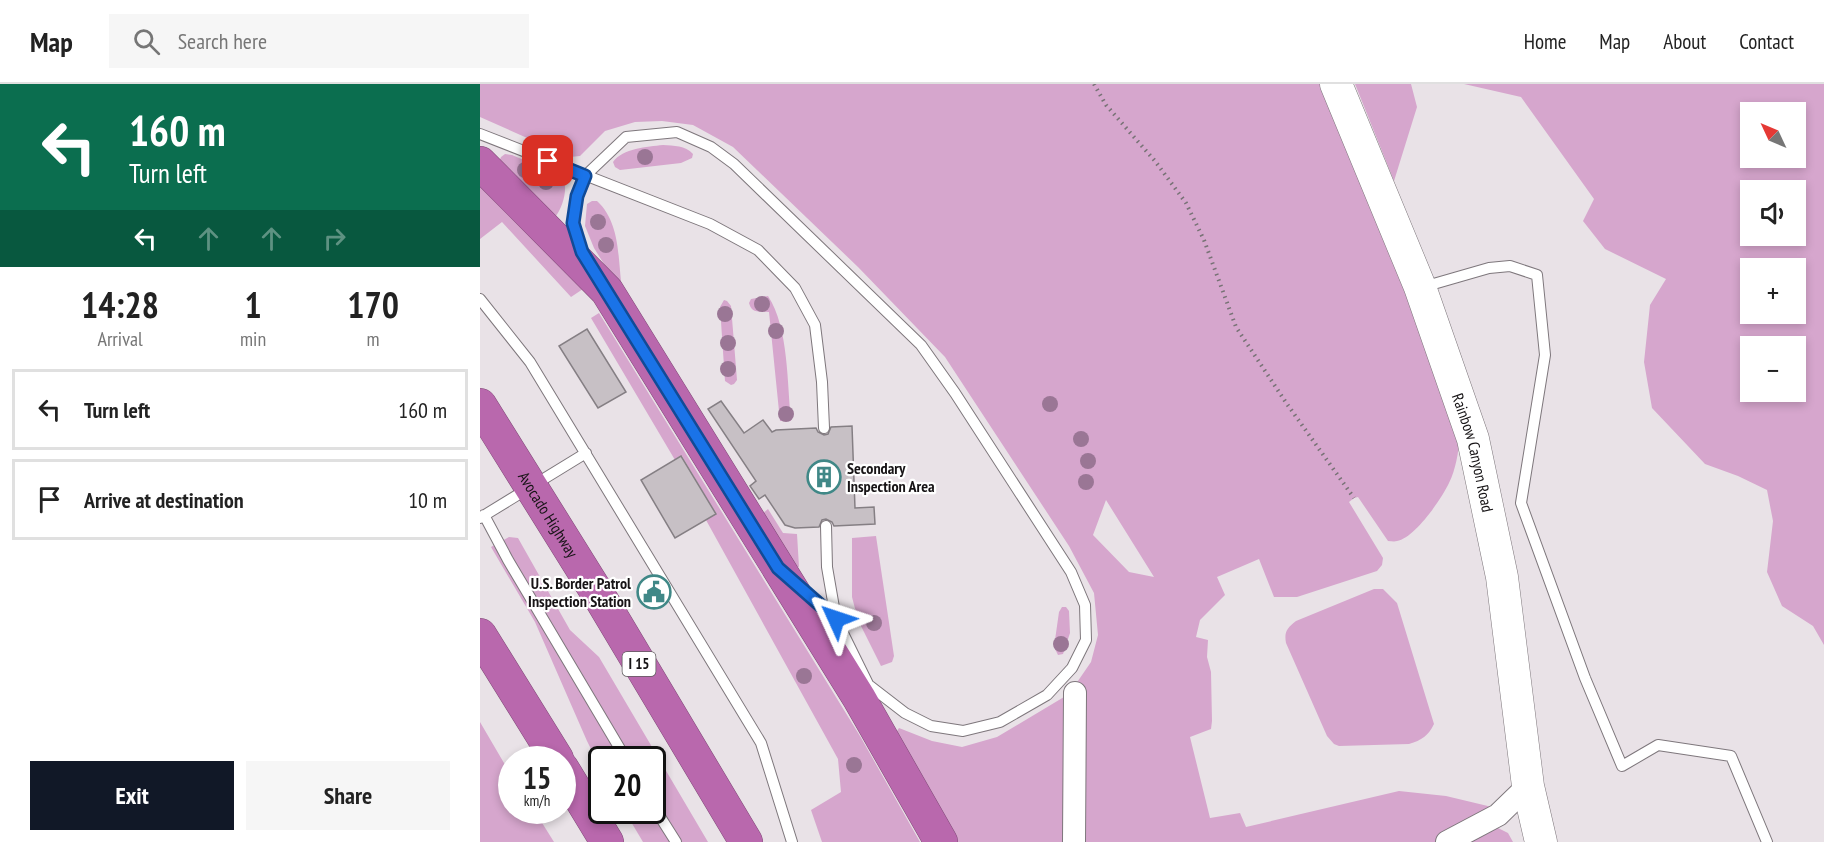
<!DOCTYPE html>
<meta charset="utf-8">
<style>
:root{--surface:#fff;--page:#f6f6f6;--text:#222;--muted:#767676;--line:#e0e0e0;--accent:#111827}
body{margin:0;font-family:"PT Sans Narrow",sans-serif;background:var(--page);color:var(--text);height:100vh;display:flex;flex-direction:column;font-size:22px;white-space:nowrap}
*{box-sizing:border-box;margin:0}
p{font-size:20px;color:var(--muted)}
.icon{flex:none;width:33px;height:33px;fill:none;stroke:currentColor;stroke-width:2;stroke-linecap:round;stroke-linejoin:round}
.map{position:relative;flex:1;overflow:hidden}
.details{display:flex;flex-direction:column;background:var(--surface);width:480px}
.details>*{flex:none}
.top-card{background:#0b6e4f;color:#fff;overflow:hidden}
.needle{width:39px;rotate:314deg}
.tools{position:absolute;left:1260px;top:18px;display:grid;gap:12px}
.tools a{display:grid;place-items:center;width:66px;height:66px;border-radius:0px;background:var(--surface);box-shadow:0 3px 9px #0003;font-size:30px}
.speed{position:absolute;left:18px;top:662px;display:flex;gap:12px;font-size:30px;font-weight:700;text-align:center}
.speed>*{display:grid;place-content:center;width:78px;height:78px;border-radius:50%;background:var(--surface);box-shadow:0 3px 9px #0003;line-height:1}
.speed small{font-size:15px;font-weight:400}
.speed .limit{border:3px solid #111;border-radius:9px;background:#fff;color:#111}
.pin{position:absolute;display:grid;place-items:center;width:51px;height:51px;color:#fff;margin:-26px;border-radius:12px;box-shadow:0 3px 9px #0006}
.me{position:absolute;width:66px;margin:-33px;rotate:312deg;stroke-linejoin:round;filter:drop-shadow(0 0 4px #0008)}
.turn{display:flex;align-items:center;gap:21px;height:126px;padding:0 30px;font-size:27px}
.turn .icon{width:78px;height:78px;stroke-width:2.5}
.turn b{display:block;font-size:42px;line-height:51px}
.lanes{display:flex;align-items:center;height:57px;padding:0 30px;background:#0003;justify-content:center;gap:30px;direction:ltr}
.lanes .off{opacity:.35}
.eta{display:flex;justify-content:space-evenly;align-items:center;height:102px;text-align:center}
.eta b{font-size:36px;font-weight:700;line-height:42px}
.primary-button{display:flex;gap:12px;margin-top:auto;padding:12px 30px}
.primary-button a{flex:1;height:69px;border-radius:0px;background:var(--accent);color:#fff;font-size:24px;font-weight:700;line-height:69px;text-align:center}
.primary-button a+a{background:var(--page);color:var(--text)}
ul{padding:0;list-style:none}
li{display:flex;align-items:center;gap:18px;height:81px;margin:0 12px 9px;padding:0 18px;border:3px solid var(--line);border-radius:0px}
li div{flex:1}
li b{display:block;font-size:22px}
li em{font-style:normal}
header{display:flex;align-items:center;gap:36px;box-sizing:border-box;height:84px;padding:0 30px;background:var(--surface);border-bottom:2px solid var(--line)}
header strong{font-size:28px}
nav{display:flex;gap:33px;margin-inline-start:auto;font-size:21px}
.search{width:420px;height:54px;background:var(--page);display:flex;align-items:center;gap:15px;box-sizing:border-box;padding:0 21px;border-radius:0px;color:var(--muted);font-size:22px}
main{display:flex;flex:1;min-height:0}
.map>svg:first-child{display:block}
.green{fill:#d6a6cd;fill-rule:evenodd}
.building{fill:#c7c0c5;stroke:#857f84;stroke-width:1.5}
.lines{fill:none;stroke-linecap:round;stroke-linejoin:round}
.service-casing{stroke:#7e777c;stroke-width:12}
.minor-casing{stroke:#7e777c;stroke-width:24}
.secondary-casing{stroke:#7e777c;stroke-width:33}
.motorway-casing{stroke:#804b78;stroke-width:34}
.path{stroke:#777275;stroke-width:4;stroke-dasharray:1.5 4.5;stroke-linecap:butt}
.service{stroke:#fff;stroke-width:10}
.minor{stroke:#fff;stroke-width:22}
.secondary{stroke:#fff;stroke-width:32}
.motorway{stroke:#b968ad;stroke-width:33}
.tree{fill:#9a7695}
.route-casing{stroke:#114b97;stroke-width:15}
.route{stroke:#1a73e8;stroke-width:10}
.labels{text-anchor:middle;stroke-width:4.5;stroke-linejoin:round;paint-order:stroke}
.shield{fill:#fff;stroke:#5d5a5c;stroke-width:1.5}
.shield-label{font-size:15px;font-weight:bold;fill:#171416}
.street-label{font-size:16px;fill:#171416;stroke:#fff}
.poi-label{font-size:16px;font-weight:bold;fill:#171416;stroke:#fff;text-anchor:start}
</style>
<header>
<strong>Map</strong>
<div class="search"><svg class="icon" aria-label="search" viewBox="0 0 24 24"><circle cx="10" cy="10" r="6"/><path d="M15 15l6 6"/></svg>Search here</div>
<nav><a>Home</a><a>Map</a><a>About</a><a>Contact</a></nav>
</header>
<main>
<section class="details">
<div class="top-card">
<div class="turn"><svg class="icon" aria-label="left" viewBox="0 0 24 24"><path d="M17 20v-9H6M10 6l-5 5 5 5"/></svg><div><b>160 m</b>Turn left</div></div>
<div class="lanes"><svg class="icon" aria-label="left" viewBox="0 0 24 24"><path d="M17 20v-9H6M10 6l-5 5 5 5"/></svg><svg class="icon off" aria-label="ahead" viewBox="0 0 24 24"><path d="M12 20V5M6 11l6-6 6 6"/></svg><svg class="icon off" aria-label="ahead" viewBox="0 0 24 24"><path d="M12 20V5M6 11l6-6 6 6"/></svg><svg class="icon off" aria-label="right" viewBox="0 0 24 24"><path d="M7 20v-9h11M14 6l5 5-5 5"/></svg></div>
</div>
<div class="eta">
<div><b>14:28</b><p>Arrival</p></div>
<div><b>1</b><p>min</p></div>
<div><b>170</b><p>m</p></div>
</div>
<ul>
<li><svg class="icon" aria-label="left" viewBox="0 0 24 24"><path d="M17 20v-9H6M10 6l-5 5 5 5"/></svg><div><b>Turn left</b></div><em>160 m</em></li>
<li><svg class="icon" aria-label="arrive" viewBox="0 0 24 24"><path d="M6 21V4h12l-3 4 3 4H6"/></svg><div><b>Arrive at destination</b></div><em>10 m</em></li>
</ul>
<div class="primary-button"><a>Exit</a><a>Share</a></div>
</section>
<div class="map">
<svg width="1344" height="758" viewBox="0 0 1344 758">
<rect width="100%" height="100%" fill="#e9e2e7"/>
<path class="green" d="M0 0H842L926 196 980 354C978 369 976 385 969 399 962 414 935 454 917 457 914 458 911 457 908 457L878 413 874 414 869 418 903 474 902 481 897 487 817 513H794L779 475 737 493 745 511 720 536 716 553 728 556 727 573 731 588 732 637 731 645 710 653 730 734 760 729 766 743 919 707 966 712 1012 723 1018 744 1028 749 1033 758H477L417 647 419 644 452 657 482 663 517 653 589 610 611 578 618 551 614 509 589 462 465 273 378 183 253 63 213 41 182 37 155 38 125 47 100 72 90 73 0 33ZM626 416 674 493 649 488 613 451Z
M875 0H931L937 23 914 97Z
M984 0H1344V561L1333 542 1302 522 1287 488 1293 437 1287 406 1258 392 1225 380 1172 324 1164 278 1170 221 1186 195 1125 165 1103 137 1114 115 1041 13ZM1270 28H1316V74H1270ZM1270 106H1316V152H1270ZM1270 184H1316V230H1270ZM1270 262H1316V308H1270Z
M183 61C194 62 205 61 213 70L212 74 201 79 140 86 135 83 133 78C143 64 167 63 183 61Z
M25 70 32 71 82 92C89 102 83 124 75 133L19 78 21 73Z
M0 100 103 205 91 213 22 138 0 155Z
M112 117H117C139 137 138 170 141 197L137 198 134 196 114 164 105 142 107 120Z
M288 212C309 244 307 301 311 337H300L289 228C279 227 272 230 269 219L271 215Z
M244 216 247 217 251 222 257 296 254 300 251 301 245 297 240 223Z
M119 229 380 652 440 758H342L331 726 361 708 358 675 226 436 236 430 202 372 195 376 111 234Z
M288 425 303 449 317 450 319 483 316 482 282 430Z
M396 452 414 572 412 578 401 582 378 536 372 513V454Z
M29 453 38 454 90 546 119 573 228 758H163L144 726H172V675H122L121 685 107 657 55 538 11 463Z
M894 505H903L917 519 954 640C948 652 942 656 929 660L859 662 854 660 847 652 806 559C804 548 807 544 816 537Z
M582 523H586L589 527 590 549 583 570 578 571 574 563 579 528Z
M0 638 31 691 32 726H54L74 758H0Z"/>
<path class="building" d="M107 245 146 308 118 324 79 262Z
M241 317 264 349 283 336 292 348 296 346 336 344 338 348 344 351 348 350 351 343 372 342 375 424 394 423 395 440 354 442 352 438 346 435 342 436 339 443 315 444 305 441 285 411 279 415 270 402 276 397 228 325Z
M201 372 236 430 195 454 161 396Z"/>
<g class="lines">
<defs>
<path id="service" d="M0 50 230 140 278 166 315 204 335 241 342 298 344 344
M101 166 93 139 97 112 105 92 146 53 197 48 231 63 254 80 441 261 475 309 591 488 605 521 606 556 592 584 567 611 520 638 483 647 451 642 425 629 390 602
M943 203 1009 184 1030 182 1057 191 1065 271 1041 419 1105 594 1142 682 1178 661 1251 672 1287 758
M0 215 50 278 281 659 312 758
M4 431 28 476 146 675
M0 434 106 369
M346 442 347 483 356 535 388 600
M172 720 196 758"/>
<path id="minor" d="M594 758 595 609
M967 758 1018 731 1048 702"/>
<g id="secondary">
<path id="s1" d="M856 0 940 203 993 355 1022 493 1048 702 1061 758"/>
</g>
<g id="motorway">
<path d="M0 79 127 207 379 614 461 758"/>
<path id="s2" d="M0 321 121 515 266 758"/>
<path d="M0 551 77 675"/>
<path d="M82 684 127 758"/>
</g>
</defs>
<use href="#service" class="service-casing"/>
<use href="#minor" class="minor-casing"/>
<use href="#secondary" class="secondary-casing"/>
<use href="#motorway" class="motorway-casing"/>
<path class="path" d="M614 0 626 21 675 77 706 119 724 156 756 243 807 320 874 414"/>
<use href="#service" class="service"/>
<use href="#minor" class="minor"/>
<use href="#secondary" class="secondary"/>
<use href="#motorway" class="motorway"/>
</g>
<g class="tree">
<circle cx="165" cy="73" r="8"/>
<circle cx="45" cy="86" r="8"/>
<circle cx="66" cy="98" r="8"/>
<circle cx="118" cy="138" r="8"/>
<circle cx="126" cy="161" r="8"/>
<circle cx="282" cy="220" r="8"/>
<circle cx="245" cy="230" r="8"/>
<circle cx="296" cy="247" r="8"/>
<circle cx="248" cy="259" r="8"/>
<circle cx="248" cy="285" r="8"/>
<circle cx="570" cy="320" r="8"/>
<circle cx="306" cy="330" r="8"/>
<circle cx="601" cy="355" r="8"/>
<circle cx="608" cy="377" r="8"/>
<circle cx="606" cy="398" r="8"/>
<circle cx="394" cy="539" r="8"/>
<circle cx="581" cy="560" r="8"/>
<circle cx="324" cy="592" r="8"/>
<circle cx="374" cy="681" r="8"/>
</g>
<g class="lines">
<defs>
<path id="route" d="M68 77 105 92 97 112 93 139 102 168 298 484 356 535"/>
</defs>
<use href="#route" class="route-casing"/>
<use href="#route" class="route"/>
</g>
<defs>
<symbol id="building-ring" viewBox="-11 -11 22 22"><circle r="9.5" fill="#fff" stroke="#408887" stroke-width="1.5"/><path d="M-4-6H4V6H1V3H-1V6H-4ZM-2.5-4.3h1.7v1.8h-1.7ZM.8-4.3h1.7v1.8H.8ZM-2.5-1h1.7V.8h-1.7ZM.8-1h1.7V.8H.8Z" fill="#408887"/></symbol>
<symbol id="civic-ring" viewBox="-11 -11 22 22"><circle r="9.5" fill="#fff" stroke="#408887" stroke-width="1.5"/><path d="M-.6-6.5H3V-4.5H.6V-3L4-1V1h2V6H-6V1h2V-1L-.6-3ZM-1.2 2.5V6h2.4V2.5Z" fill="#408887"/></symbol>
</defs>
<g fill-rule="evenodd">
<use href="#building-ring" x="325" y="374" width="38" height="38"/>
<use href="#civic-ring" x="155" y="489" width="38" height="38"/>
</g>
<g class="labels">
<rect class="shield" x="142.5" y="568" width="33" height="24" rx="4.5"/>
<g class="shield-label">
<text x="159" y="585">I 15</text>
</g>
<g class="street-label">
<text dy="6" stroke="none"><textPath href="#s1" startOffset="394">Rainbow Canyon Road</textPath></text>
<text dy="6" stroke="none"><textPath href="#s2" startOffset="129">Avocado Highway</textPath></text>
</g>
<g class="poi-label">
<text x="367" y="390">Secondary<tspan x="367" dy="18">Inspection Area</tspan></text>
<text x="151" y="505" text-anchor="end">U.S. Border Patrol<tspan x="151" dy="18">Inspection Station</tspan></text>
</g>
</g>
</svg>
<div class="tools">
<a><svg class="needle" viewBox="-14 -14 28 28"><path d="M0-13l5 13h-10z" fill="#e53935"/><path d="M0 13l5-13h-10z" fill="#767676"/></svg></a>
<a><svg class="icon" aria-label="sound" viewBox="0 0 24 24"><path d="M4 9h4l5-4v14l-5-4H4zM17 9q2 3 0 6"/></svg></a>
<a>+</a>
<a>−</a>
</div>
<div class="speed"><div>15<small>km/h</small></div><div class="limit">20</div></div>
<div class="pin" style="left:68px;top:77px;background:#d93025"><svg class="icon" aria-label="arrive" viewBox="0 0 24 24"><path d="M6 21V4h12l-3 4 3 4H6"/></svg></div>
<svg class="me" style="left:356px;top:535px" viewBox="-20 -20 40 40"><path d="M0-17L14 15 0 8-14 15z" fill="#1a73e8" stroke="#fff" stroke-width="4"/></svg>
</div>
</main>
